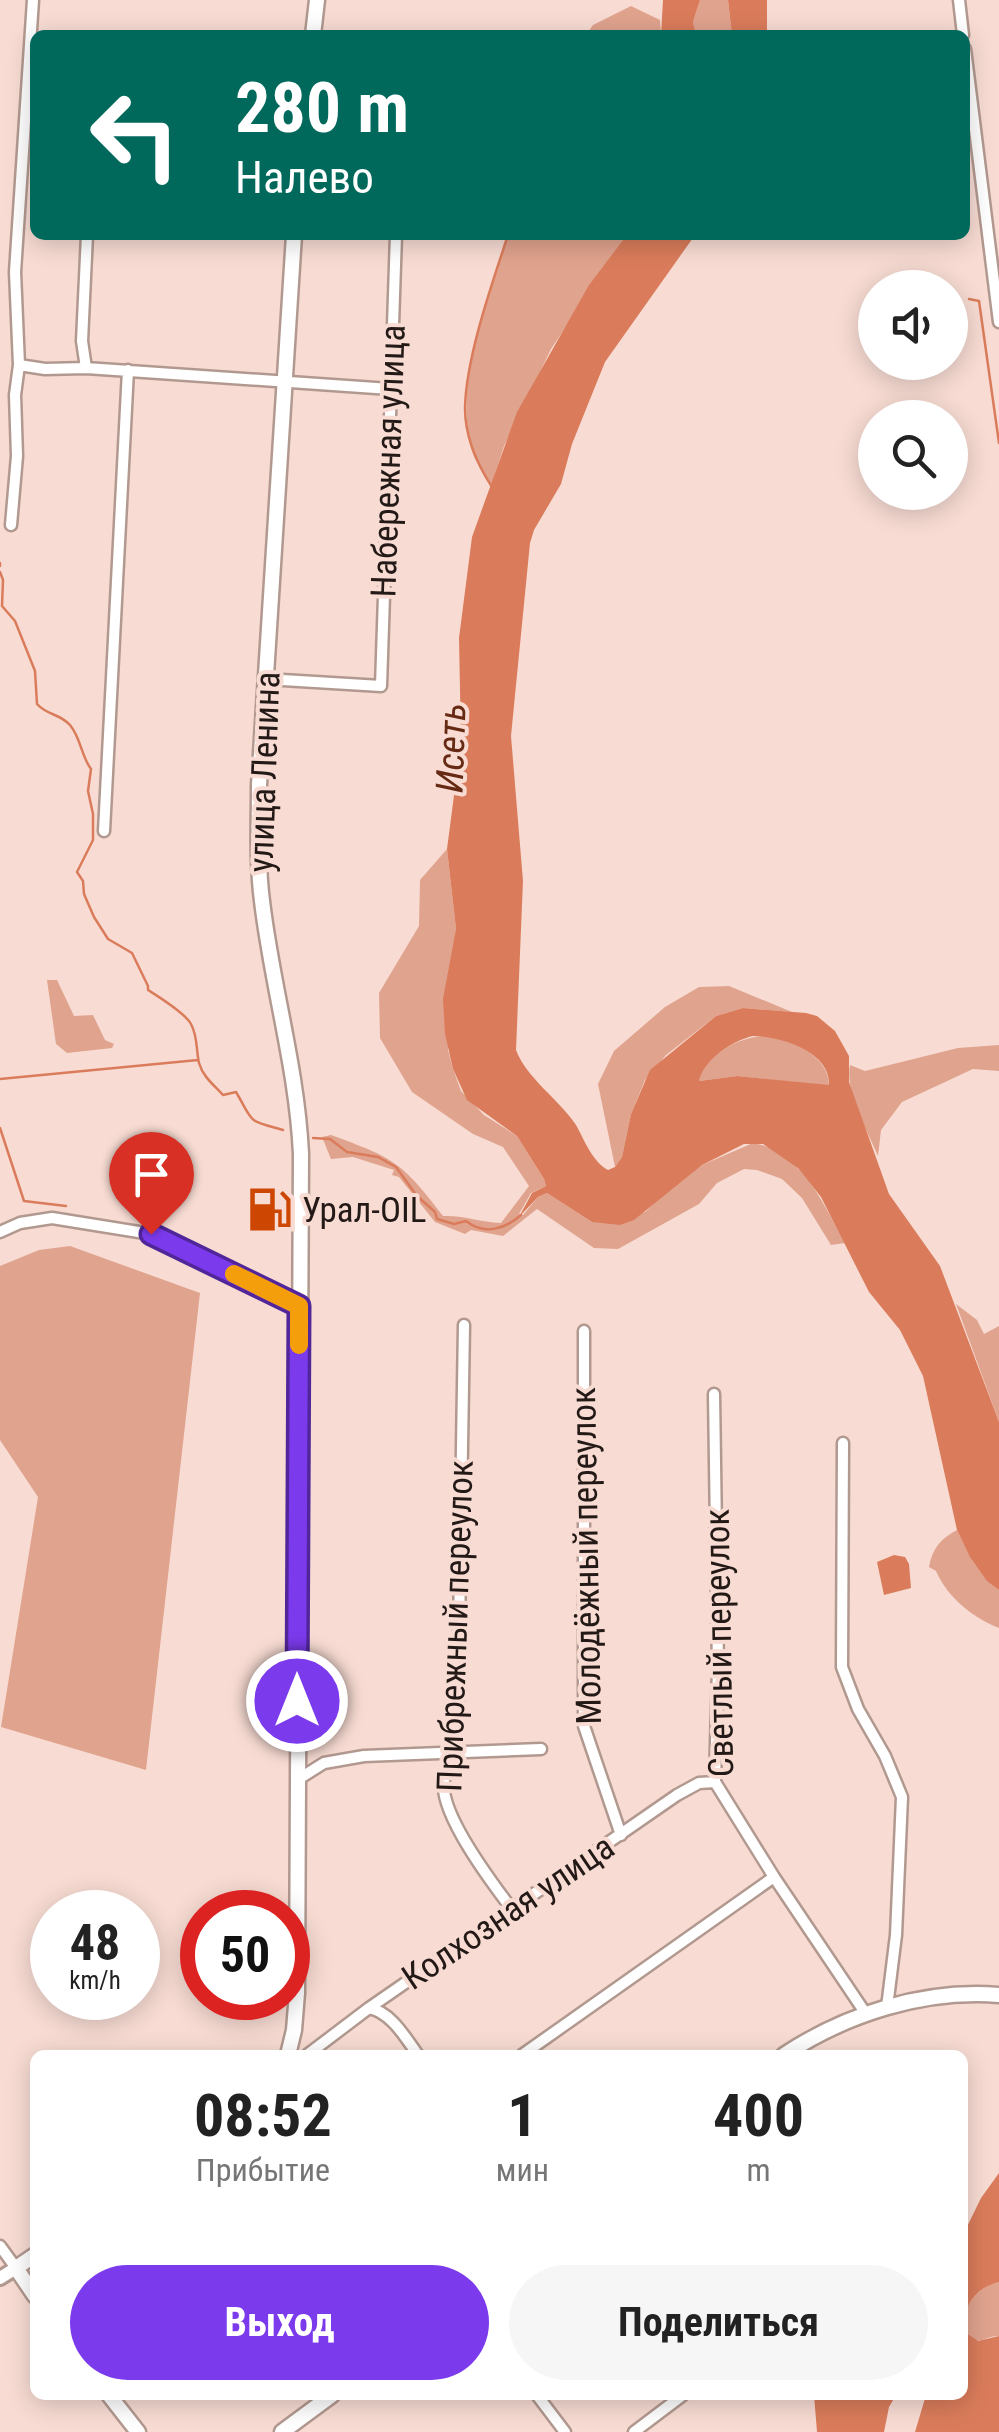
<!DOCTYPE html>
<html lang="ru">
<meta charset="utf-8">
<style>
:root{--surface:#fff;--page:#f6f6f6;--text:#222;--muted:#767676;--accent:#7c3aed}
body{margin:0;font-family:"Roboto Condensed",sans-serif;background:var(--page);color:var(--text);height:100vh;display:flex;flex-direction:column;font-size:38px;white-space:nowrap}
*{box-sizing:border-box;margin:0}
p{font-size:32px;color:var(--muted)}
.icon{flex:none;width:55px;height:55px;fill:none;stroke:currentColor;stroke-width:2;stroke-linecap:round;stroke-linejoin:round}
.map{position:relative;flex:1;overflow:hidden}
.details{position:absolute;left:30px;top:2050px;width:938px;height:350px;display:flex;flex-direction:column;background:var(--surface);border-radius:15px;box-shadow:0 5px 25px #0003}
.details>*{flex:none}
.hud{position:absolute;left:30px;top:30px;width:940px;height:210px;border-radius:15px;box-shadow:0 5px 25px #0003;background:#00695c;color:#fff;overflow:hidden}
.controls{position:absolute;left:858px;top:270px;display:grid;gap:20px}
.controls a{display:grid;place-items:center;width:110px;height:110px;border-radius:50%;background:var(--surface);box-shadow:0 5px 25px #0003;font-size:50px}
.speed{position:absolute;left:30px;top:1890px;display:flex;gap:20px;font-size:50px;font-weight:700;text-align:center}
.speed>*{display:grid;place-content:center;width:130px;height:130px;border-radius:50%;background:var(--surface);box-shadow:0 5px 25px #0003;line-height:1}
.speed small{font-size:25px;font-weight:400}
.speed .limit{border:15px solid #d22;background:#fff;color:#111}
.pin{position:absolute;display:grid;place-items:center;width:85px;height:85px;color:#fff;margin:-102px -42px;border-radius:50% 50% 50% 0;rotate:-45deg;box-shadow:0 0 10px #0007}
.pin .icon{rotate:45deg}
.me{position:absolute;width:110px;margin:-55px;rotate:0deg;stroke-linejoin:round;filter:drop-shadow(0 0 8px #0008)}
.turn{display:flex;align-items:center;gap:35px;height:210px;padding:0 40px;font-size:45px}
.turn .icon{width:130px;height:130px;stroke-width:2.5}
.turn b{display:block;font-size:70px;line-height:85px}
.eta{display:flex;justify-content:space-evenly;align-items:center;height:170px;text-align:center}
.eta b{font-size:60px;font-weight:700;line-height:70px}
.action{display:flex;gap:20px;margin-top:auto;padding:20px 40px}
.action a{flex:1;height:115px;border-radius:60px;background:var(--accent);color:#fff;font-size:40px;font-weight:700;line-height:115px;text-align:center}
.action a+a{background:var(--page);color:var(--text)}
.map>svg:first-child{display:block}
.green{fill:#e0a38e}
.water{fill:#da7c5b;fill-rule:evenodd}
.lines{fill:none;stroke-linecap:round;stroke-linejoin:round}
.stream{stroke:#da7c5b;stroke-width:2.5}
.minor-casing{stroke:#b29990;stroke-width:15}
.tertiary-casing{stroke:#b29990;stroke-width:18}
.secondary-casing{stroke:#b29990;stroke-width:19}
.minor{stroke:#fff;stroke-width:10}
.tertiary{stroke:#fff;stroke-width:12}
.secondary{stroke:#fff;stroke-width:14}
.route-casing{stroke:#51269a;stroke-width:25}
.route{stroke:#7c3aed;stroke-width:18}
.slow{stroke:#f59e0b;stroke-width:18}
.labels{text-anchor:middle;stroke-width:8;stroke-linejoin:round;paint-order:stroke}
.street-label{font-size:35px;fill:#231916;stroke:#f8dcd3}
.poi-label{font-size:35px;fill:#231916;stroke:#f8dcd3;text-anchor:start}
.water-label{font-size:38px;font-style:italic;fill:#662913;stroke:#f8dcd3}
</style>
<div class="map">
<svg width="999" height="2432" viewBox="0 0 999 2432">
<rect width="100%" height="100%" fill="#f8dcd3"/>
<path class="green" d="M700 0H728L732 35H696L693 22Z
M631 6 660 20 661 35H586L593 25Z
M508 235H627L551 349 504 446 491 486C485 475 476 463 472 451 453 386 488 297 508 235Z
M447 849 456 929 448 1050 453 1069 461 1091 484 1115 517 1136 544 1179 546 1186 531 1193 519 1214 523 1215 538 1197 547 1193 592 1222 645 1212 673 1185 702 1165 753 1143C802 1151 824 1206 845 1243L831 1245 802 1198 782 1179 757 1170 744 1169 717 1183 699 1204 618 1249 594 1248 537 1209 503 1236 471 1230 465 1234 435 1222 399 1177 392 1175 394 1170 353 1157 331 1159 322 1137 331 1135C394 1158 402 1162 443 1216 464 1215 479 1222 501 1223L529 1186 503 1147 473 1134 412 1092 380 1038 379 993 419 926 420 880Z
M47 980H57L74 1016 93 1015 105 1040 114 1044 112 1048 67 1053 56 1044Z
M729 986 792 1012 743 1008 716 1016 666 1055 645 1080 631 1114 622 1157 615 1167 598 1084 614 1051 665 1007 699 987Z
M763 1036C788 1038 830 1055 829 1086L737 1076 699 1081C703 1056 739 1037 763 1036Z
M999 1045V1071L973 1069 902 1102 881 1130 878 1156C867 1129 845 1094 850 1065L865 1071 958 1048Z
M70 1246 200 1293 146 1770 1 1727 38 1497 0 1440V1266L39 1250Z
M956 1304 977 1320 984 1334 999 1326V1422Z
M957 1530C968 1553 979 1574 999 1590V1628C973 1618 947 1597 936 1571L929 1567C932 1549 941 1538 957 1530Z
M999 2282V2336C985 2335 977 2350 963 2331 963 2306 975 2288 999 2282Z"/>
<path class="water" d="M663 0H700L693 22 696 35H661Z
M728 0H767V35H732Z
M627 235H695L605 362 572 444 561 484 534 530 530 543 511 736 523 881 516 1050C527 1079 559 1099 576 1125 585 1141 592 1161 608 1170L615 1167 622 1157 631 1114 650 1070 716 1016 743 1008 806 1013 817 1016 835 1031 849 1056V1082L889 1194 940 1266 999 1422V1590L987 1581 970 1557 957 1530 923 1376 900 1330 869 1292 821 1197 798 1168 763 1144H744L702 1165 634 1220 620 1225 592 1222 547 1193 538 1197 519 1217 532 1193 546 1186 544 1179 517 1136 467 1100 453 1069 445 1034 443 999 456 929 447 849 461 742 459 638 472 537 517 412 589 285ZM753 1036C780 1036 831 1052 829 1085L737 1076 699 1081C704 1059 732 1041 753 1036Z
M894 1555 905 1557 909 1564 911 1588 884 1595 877 1562Z
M999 2173V2282C977 2288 968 2300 963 2322V2235L981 2198Z
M963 2331 978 2341 999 2336V2432H915L926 2395H962Z
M814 2395H896L889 2407 884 2432H817Z"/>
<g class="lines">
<path class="stream" d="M969 299 979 301 999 443
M492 487C477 464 465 436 465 408 466 357 492 284 508 235
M0 563V566
M0 572 3 580 2 606 15 621 35 671 37 704C48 716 59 713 70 725 81 738 81 756 91 769L88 791 93 814V840L77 872 83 881 84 894 94 917 108 939 132 953 148 986V990C159 997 185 1013 191 1024 198 1037 196 1050 199 1063 203 1077 214 1085 223 1095L236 1092C255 1124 245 1119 283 1130
M0 1079 198 1060
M0 1128 24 1201 66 1206
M313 1138 330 1139 347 1152 378 1157 396 1167 417 1196 435 1212 437 1219 454 1224 466 1221C484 1235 504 1230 521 1215"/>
<defs>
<path id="minor" d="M959 0 963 35
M965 49 999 322
M19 365 45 369 86 368 390 389
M86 368 82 341 87 235
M11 525 17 456 15 395 19 365 15 272 33 0
M266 679 381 686 396 235
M104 831 128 370
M0 1232 20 1223 52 1218 151 1234 299 1307
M464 1325 457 1751C453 1760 445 1771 444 1781 439 1813 492 1883 511 1908
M584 1331V1726L621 1835
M714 1394 718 1668 715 1782 774 1877
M843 1443 842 1667 858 1709 885 1756 902 1797 896 1935 887 2007
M297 1780 324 1763 364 1756 541 1749
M369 2008C391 2012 405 2037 418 2055
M307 2055 369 2008 677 1795 699 1783 715 1782
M522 2055 774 1877 866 2014
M0 2246 16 2268
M537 2395 565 2432
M634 2432 683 2395"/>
<path id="tertiary" d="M0 2278 16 2268"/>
<path id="secondary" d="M313 35 317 0
M288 2055 294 2030 297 1993 301 1154C297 1068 272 986 262 901 257 862 259 824 259 785L294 235
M784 2055C846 2014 924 1989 999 1995
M35 2255 16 2268 35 2296
M109 2395 138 2432
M282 2432 332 2395"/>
</defs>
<use href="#minor" class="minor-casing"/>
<use href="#tertiary" class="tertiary-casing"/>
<use href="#secondary" class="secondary-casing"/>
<use href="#minor" class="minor"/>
<use href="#tertiary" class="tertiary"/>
<use href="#secondary" class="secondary"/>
</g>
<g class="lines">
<defs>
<path id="route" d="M151 1234 299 1306 297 1701"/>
</defs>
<use href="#route" class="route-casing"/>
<use href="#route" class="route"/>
<path class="slow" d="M234 1274 299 1306V1345"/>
</g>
<defs>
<symbol id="fuel-bare" viewBox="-9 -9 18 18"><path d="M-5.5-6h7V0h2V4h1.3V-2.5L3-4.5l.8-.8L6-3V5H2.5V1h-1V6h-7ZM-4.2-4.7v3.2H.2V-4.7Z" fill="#cd4703" stroke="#f8dcd3" stroke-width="2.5" paint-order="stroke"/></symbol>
</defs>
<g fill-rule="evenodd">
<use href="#fuel-bare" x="238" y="1178" width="63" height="63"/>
</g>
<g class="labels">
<g class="street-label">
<text transform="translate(388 461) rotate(-88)" y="12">Набережная улица</text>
<text transform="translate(264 772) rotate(-88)" y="12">улица Ленина</text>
<text transform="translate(586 1556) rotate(-91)" y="12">Молодёжный переулок</text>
<text transform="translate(455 1626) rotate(-88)" y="12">Прибрежный переулок</text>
<text transform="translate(719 1643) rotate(-91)" y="12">Светлый переулок</text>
<text transform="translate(508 1912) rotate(-34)" y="12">Колхозная улица</text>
</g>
<g class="poi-label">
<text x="302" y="1222">Урал-OIL</text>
</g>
<g class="water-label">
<text transform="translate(451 748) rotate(-88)" y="13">Исеть</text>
</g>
</g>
</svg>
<div class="controls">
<a><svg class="icon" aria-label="sound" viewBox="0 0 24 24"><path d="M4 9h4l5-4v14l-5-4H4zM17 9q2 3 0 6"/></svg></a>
<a><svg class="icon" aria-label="search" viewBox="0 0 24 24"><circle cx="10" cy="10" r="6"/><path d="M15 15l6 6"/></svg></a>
</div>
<div class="speed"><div>48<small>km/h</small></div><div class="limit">50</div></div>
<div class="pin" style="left:151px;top:1234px;background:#d93025"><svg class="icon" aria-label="arrive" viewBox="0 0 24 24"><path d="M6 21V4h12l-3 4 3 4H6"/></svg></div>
<svg class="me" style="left:297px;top:1701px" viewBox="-20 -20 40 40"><circle r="17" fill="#7c3aed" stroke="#fff" stroke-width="3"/><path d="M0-11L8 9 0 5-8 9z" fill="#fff"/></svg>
<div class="hud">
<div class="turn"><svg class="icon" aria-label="left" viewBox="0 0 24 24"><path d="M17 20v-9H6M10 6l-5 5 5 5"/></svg><div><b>280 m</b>Налево</div></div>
</div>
<section class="details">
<div class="eta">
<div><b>08:52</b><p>Прибытие</p></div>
<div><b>1</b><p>мин</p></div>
<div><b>400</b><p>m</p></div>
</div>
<div class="action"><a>Выход</a><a>Поделиться</a></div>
</section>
</div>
